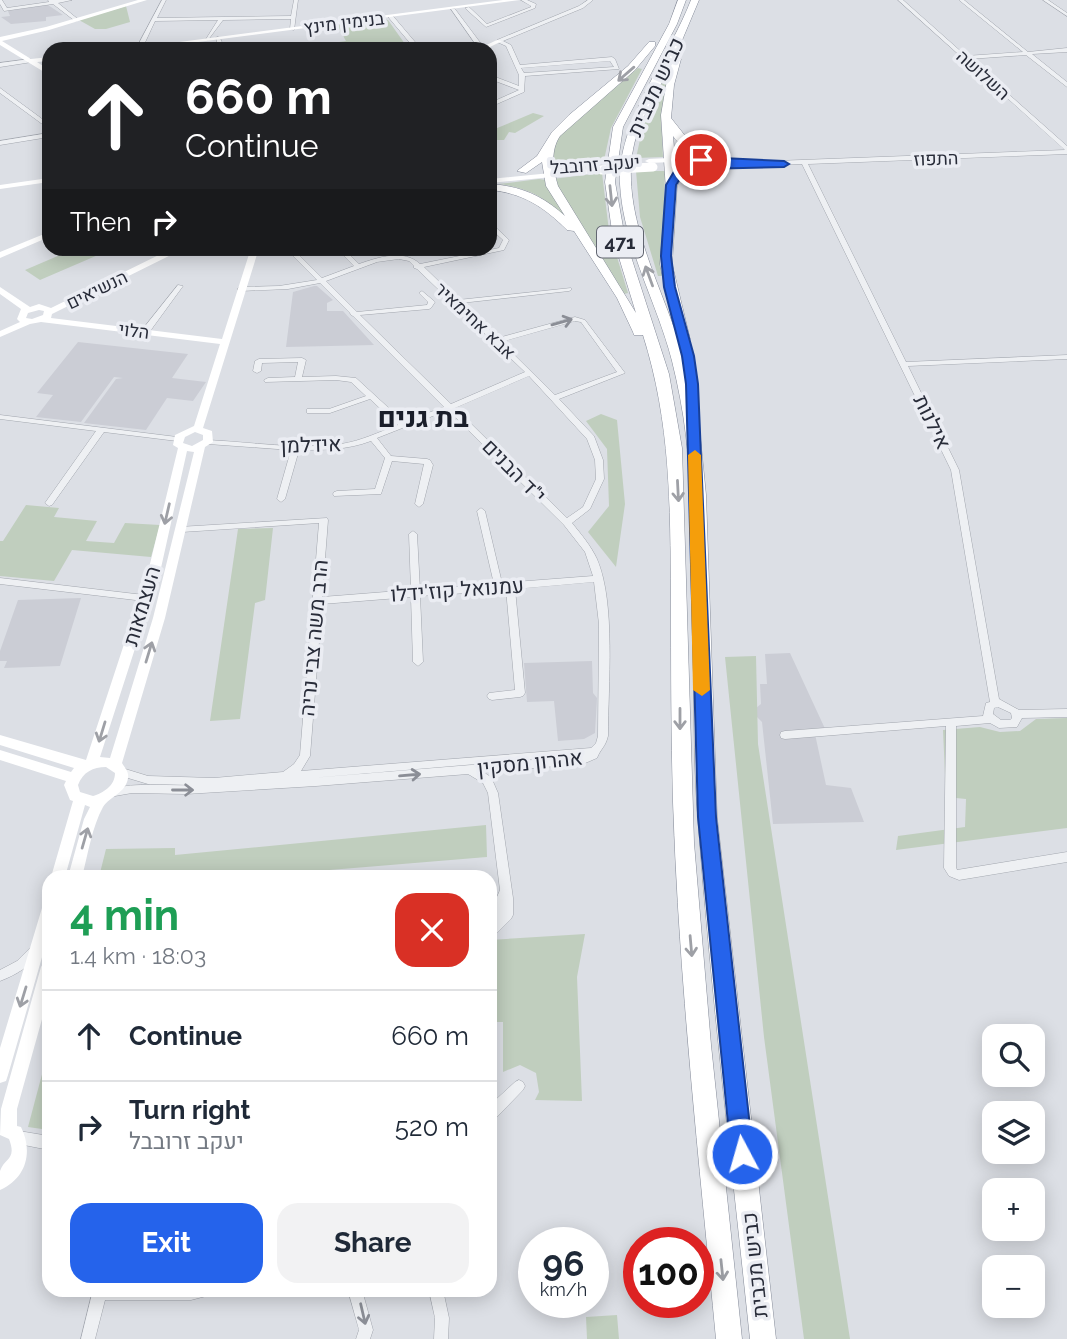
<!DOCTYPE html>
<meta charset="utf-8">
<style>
:root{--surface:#fff;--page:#f2f2f3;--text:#1f2937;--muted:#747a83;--line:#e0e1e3;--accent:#2563eb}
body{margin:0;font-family:Raleway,Heebo,sans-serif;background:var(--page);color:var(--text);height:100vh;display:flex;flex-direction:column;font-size:26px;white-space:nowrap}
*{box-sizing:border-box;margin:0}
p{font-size:23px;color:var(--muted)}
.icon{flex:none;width:38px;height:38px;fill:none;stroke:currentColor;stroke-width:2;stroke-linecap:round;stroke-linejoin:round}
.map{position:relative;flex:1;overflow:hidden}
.panel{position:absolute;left:42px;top:870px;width:455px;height:427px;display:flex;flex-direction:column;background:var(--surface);border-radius:21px;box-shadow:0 4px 18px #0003}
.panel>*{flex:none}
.hud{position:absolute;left:42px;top:42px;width:455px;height:214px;border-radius:21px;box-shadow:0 4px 18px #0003;background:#202124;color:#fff;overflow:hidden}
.controls{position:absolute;left:982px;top:1024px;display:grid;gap:14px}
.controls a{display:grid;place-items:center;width:63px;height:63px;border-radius:14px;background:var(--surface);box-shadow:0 4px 18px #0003;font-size:35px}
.speed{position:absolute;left:518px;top:1227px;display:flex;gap:14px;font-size:35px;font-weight:700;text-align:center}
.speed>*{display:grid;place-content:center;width:91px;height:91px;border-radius:50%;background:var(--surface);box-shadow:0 4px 18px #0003;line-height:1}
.speed small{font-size:18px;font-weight:400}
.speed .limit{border:10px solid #d22;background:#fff;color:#111}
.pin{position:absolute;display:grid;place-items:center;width:60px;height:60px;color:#fff;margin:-30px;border:4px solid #fff;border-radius:50%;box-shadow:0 2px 7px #0007}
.me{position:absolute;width:77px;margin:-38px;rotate:354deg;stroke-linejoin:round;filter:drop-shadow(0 0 5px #0008)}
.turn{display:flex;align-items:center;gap:24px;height:147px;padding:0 28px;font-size:32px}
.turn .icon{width:91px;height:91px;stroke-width:2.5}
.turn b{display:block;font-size:49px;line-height:60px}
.then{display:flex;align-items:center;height:66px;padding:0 28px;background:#0003;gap:14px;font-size:26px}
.round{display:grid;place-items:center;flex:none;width:74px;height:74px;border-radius:21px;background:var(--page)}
.headline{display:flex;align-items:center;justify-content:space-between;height:119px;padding:0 28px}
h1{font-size:42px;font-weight:700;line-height:52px;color:#1e9e55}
.primary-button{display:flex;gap:14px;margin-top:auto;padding:14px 28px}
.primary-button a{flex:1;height:80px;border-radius:21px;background:var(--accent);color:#fff;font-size:28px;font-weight:700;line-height:80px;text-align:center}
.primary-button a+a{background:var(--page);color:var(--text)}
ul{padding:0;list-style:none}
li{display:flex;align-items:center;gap:21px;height:91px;padding:0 28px;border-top:2px solid var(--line)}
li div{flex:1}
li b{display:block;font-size:26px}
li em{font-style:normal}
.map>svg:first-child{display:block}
.built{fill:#cbcdd5}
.green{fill:#c0cebe}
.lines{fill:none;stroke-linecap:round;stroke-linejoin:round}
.street-casing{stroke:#a2a6ae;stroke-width:1}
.highway-casing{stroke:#858b99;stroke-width:1}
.street{fill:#eef0f3;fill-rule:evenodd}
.secondary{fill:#fff;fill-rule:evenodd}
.highway{fill:#fff;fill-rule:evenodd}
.secondary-bridge{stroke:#fff;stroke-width:9}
.oneway{stroke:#9ea0a6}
.oneway2{stroke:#8b8e96}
.route{fill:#2563eb;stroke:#184099;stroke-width:2}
.slow{fill:#f59e0b}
.labels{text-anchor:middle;stroke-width:7;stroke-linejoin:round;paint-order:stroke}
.far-street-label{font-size:18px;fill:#282c39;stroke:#ebedf3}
.shield{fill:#ebedf3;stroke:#626671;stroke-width:2}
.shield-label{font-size:19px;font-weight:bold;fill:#282c39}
.street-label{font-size:21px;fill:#282c39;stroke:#ebedf3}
.district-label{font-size:28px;font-weight:bold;fill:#1a1e2a;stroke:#ebedf3}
</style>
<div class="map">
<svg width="1067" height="1339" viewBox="0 0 1067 1339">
<rect width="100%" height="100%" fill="#dcdfe5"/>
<path class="built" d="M48 5 63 15 46 17V21L11 24 1 17 10 16 8 11Z
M314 286H317L333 300 327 303V311H343L374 345 286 347 293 292Z
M78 342 188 354 172 378 206 382 193 401 167 398 146 430 84 423 116 379 123 378 114 377 81 422 36 417 53 395 37 393Z
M81 598 60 666 4 668 7 661H0V651L18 600Z
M790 653 827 733 815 734 826 785 851 788 864 822 773 824 762 722 757 717 756 708 761 704 760 684H767L765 654Z
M592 661 593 693 597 698 595 733 584 739 558 741 554 701 527 702 524 663Z"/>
<path class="green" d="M126 6 130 22 106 29H95L79 20Z
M383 19 388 20 405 44 370 49H327L325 44 346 41 337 25Z
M638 68 642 69 611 128 604 160 550 164 555 141 574 120Z
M667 72 669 73 661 117 663 157 636 158 643 126Z
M533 113 544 116 515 133 509 132 504 140H497L490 157V131Z
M636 171H665L662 276H658L640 217Z
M602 173 609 231 628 293 624 294 552 179Z
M539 179 546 180 571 221 568 223C550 199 529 188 499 184Z
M68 249H112L40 280 25 270 60 255 58 253Z
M601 414 617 420 625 504 616 567 588 532 609 506 607 449 586 421Z
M26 505 59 508 54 517 97 521 86 541 114 543 125 523 160 525 151 557 72 550 54 581 0 576V541H3Z
M273 528 265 600 255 603 240 719 210 721 238 529Z
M756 656 758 744 850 1339H804L764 1037 725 657Z
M1067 718V828L896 850 898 836 965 827 966 799 946 797 943 730 980 727 1000 732 1020 731 1036 719Z
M486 825 487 857 244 877H99L106 849 175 848V855Z
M585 934 577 977 582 1101 535 1100 539 1092 536 1073 520 1065 503 1072V1022H490V940Z
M49 1048V1130L28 1127Z
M617 1315 619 1339H587L586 1317Z"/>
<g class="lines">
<defs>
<path id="street" d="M0 0H2L7 8 49 2 48 0H72L58 3 79 20 75 21 53 4 4 11 0 4Z
M162 0H166L157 18 291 16 294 0H298L294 30 290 29 291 19 223 20 208 40 206 39 218 20 155 21 142 49H136Z
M521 0H527L536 4 535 8 486 27 465 8 469 7 487 24 531 7V6Z
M588 0H593L583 8 503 41 511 45 520 65 612 57 615 59 619 69 525 76 524 92 490 107V103L519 90 490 79V75L519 86V75L506 46 497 42V40L579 6ZM610 61 614 67 524 73 521 68Z
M898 0H903L966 56 1023 52 959 0H964L1028 52 1067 48V52L1032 54 1067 82V87L1026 55 969 59 1067 146V154L808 164 906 362 1067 355V359L908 366 959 470 999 699 1019 710 1067 709V717L1022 718 1017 727 999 728 990 723 956 726V867L957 870 1067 852V862L959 880 949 876 944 868 946 726 785 739 781 738 780 735 781 732 785 731 983 716 986 703 990 702 951 470 802 164 670 169 667 167 670 165 1065 150ZM998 707 1011 713 1012 718 1010 720H1001L993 714 994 708Z
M1043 0H1048L1067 13V16Z
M451 9H455L485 49H479Z
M389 16H393L421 49H415L389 18Z
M218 37 220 38 225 49H219L216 38Z
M30 59 32 60V62L0 67V63Z
M0 88 49 124V129L0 93Z
M49 133V137L0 145V141Z
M490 222 509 240 504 250 424 267 458 300 571 288V290L569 291 461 303 498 338 575 317 585 320 625 373 559 399 594 436 603 460 604 479 590 509 572 523C581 534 591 546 597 559 616 603 608 686 608 736 605 748 601 748 597 758L583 764 483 772 491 777 498 793 513 898V915L511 919 494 936 490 937V913L500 890 488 793 483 783 468 774 316 786 186 794 132 793 115 796 111 795 110 792 111 789C137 782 164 786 190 785L148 784 118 775 117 772 118 769 122 768 148 776 214 778 283 772 294 764 300 755 319 523 182 532 179 531 178 529 179 527 327 518 328 520 322 597 411 590 409 534 413 531 417 534 420 590 494 584 477 511 481 508 485 511 502 583 593 576 585 552 564 525 448 410 377 438 391 456 427 459 430 460 433 465 423 504 419 507 415 504 424 464 392 461 381 494 334 496 333 494 334 492 337 491 375 489 385 458 371 441C347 450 324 450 299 450L285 499 281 502 277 499 291 450 208 444 204 442 208 440C249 442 300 450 341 444 361 441 379 432 398 425L370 399 330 413H307V409H329L366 396 351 382 336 380 265 382 264 380 268 378 295 377 298 362 262 363 261 371 257 373 253 371 255 361 259 359 302 358 306 360 302 377 336 376 356 378 404 422 444 407 353 316 351 315 350 313 320 283 288 289 240 291 237 289 240 287 279 286 317 280 285 248H292L322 278 354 266 336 248H343L359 264C379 257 404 249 420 264L499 248 503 240 490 228ZM399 259 409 261 414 266V268L417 269 525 372 451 404 360 315 429 309 431 308 435 302 434 301 422 291 419 293 428 302 427 305 357 312 326 281 377 262ZM575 321 581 322 617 372 555 395 501 342ZM529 376 587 439 595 460 596 479 583 507 567 518 455 408ZM594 582 599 624 598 736 596 743 591 748 301 771 310 756 322 604 411 597 413 662 418 666 423 662 420 596 499 591 506 589 515 690 489 693 487 696 489 699 492 700 520 697 523 696 525 693 515 589ZM583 755 582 756 311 778Z
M178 285 183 286 148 334H142V330Z
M0 415 177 437 181 439 177 441 104 432 52 505 49 506 45 503 96 431 0 419Z
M0 578 144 595 149 598 144 601 0 584Z
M35 946 39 947 41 951C31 966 16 975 0 981V970L17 961 31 947Z
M519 1080 523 1082 525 1086 523 1090 495 1119 490 1120V1105L515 1082Z
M19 1131 49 1136V1150L14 1143 12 1138 14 1133Z
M93 1290H212L210 1295 191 1300H105L95 1339H81Z
M348 1290H362L373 1330 370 1339H356L359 1330Z
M429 1290H443L449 1318 448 1339H434L435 1318Z"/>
<path id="highway" d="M678 0H686L677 24 623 127 615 182 625 238 669 374 682 448 694 843 711 1045 742 1339H716C699 1160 679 981 673 802 671 733 671 665 671 596 670 504 671 424 643 335H634L633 332 617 298 574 231 567 230C544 207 523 193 490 190V184C521 186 543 196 565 216L546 186 542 162 526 173 517 171 537 156 552 132 569 115 628 66 649 42H655V46L635 70 560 136C550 151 553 169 558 186L636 313 613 238 605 182 613 127 669 24Z
M691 0H699L675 57 681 59 674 85 671 118 690 142 735 160 730 163C709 159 686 155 673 136L676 170 701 163 706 166 683 174 677 186 672 264 690 339 688 342H679L686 361 700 435 706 495 717 817 776 1339H750C732 1166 711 993 698 820 688 692 702 563 686 436 683 411 678 385 672 361 657 302 623 245 620 184 616 125 670 55 691 0ZM669 68 661 115 666 190 660 264 674 328C653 268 615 195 638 131 646 110 659 89 669 68Z"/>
</defs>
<use href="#street" class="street-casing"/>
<use href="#highway" class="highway-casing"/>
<use href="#street" class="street"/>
<path class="secondary" d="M138 0H147L49 30 2 41 31 59 49 57V61L37 62 49 70V75L0 45V37L46 27Z
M503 0H520L144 49H126Z
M497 40 502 41 486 49H478Z
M669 158H672V162L649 163 645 161 649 159Z
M601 168H604V172L490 183V179Z
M49 178V182L0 189V185Z
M49 232V237L0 258V252Z
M173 248H185L52 314 51 318 222 339 251 248H259L203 428 212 431 213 442 205 447 165 618 122 763C125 768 129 772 128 778 126 793 110 796 103 807 92 827 88 854 82 877H68L84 819 90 807 85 805 65 877H51L73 801 70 800 64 785 66 781 0 760V750L71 772 74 768 0 745V735L86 760 149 568 178 448 173 445 175 435 194 426 220 344 41 322 30 324 0 337V331L20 322 17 319 21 309 0 294V287L30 307 39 304 51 308ZM39 310 44 311 43 315 32 319 26 318 28 313ZM195 432 203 435V440L192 446 183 443 185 437ZM187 451 194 452 153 618 110 758 100 757 161 568ZM106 767 115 773C115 786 103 793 93 796L80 792 78 785C83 772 93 767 106 767Z
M49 902V933L8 1075 6 1081 0 1083V1048L42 908 44 903Z
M49 960V994L17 1109V1126L21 1127C33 1151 27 1178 0 1190 0 1185 0 1176 0 1171 5 1157 17 1160 9 1139L0 1135 1 1109 41 967 44 962Z"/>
<use href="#highway" class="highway"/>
<path class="secondary-bridge" d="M601 170 653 167"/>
</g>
<defs><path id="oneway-shaft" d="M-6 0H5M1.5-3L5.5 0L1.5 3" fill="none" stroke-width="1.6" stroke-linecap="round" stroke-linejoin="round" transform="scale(1.75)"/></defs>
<g class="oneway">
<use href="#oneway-shaft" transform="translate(626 74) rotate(139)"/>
<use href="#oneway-shaft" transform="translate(611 196) rotate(84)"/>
<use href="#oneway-shaft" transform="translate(649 276) rotate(-110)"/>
<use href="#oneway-shaft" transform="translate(678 491) rotate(87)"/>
<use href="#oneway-shaft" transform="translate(167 514) rotate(103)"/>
<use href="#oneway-shaft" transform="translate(149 652) rotate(-73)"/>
<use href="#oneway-shaft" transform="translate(680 719) rotate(90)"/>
<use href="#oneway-shaft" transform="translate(102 732) rotate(107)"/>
<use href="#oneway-shaft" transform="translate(85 838) rotate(-74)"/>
<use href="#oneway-shaft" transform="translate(691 946) rotate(85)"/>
<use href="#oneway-shaft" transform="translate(23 997) rotate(107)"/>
<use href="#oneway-shaft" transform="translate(722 1270) rotate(84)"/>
</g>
<g class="oneway2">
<use href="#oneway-shaft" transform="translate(562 322) rotate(-16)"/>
<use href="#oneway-shaft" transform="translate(410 775) rotate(-5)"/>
<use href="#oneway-shaft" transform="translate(183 790)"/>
<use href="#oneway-shaft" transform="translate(363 1314) rotate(77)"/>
</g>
<path class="route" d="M701 157 784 161 789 164 784 167 701 169 683 174 676 185 671 256 675 287 694 356 698 384 716 817 753 1154 750 1161 742 1165 735 1161 731 1154 698 817 686 384 682 356 664 287 661 256 666 185 675 170 709 163 698 162V158Z"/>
<path class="slow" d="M695 450 701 455 710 690 702 696 693 690 688 455Z"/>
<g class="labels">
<g class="far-street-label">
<text transform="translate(344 23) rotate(-7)" y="6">בנימין מינץ</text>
<text transform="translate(983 75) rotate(42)" y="6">השלושה</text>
<text transform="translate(936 159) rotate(-2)" y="6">התפוז</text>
<text transform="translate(595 165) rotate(-4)" y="6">יעקב זרובבל</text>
<text transform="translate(97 290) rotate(-26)" y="6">הנשיאים</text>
<text transform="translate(475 321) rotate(43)" y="6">אבא אחימאיר</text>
<text transform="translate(134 331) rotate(7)" y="6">הלוי</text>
</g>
<rect class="shield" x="597" y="226.5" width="46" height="31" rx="5"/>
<g class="shield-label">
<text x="620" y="249">471</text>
</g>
<g class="street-label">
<text transform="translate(656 87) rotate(-65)" y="7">כביש מכבית</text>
<text transform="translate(932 422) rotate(64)" y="7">אילנות</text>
<text transform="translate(311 445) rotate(-2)" y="7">אידלמן</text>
<text transform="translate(514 471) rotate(45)" y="7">י"ד הבנים</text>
<text transform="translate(457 590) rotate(-4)" y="7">עמנואל קוז'ידלו</text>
<text transform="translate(142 606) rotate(-73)" y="7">העצמאות</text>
<text transform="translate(314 638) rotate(-85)" y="7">הרב משה צבי נריה</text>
<text transform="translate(530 763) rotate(-6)" y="7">אהרון מסקין</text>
<text transform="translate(755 1265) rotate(-96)" y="7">כביש מכבית</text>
</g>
<g class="district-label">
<text x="423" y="427">בת גנים</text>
</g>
</g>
</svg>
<div class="controls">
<a><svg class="icon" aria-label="search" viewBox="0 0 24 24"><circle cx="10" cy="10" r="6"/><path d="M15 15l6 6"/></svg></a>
<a><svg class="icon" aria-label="layers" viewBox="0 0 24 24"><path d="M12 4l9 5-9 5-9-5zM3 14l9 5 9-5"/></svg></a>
<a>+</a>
<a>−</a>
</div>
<div class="speed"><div>96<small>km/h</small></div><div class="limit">100</div></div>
<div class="pin" style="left:701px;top:160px;background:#d93025"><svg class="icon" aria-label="arrive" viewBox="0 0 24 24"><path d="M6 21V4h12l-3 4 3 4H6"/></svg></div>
<svg class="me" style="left:742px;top:1154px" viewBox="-20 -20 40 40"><circle r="17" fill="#2563eb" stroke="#fff" stroke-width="3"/><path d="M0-11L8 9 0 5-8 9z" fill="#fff"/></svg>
<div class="hud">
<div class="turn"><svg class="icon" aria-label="ahead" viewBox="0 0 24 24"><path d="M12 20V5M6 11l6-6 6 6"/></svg><div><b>660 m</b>Continue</div></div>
<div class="then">Then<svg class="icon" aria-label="right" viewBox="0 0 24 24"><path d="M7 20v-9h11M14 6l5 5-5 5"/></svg></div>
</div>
<section class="panel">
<div class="headline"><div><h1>4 min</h1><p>1.4 km · 18:03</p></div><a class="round" style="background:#d93025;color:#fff"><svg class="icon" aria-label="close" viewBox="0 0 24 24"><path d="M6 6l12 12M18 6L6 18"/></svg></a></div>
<ul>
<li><svg class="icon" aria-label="ahead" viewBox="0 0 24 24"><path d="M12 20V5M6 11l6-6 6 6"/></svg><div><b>Continue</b></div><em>660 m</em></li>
<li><svg class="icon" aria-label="right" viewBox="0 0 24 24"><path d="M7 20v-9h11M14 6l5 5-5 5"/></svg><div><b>Turn right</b><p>יעקב זרובבל</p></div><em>520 m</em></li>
</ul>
<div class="primary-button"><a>Exit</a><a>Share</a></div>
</section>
</div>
